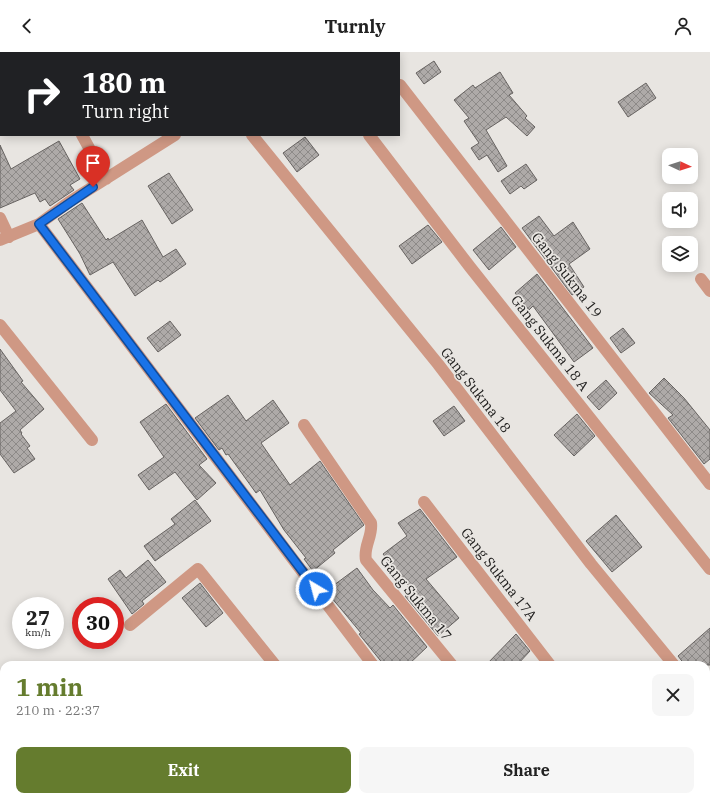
<!DOCTYPE html>
<meta charset="utf-8">
<style>
:root{--surface:#fff;--page:#f6f6f6;--text:#222;--muted:#767676;--accent:#657c2e}
body{margin:0;font-family:"IBM Plex Serif",serif;background:var(--page);color:var(--text);height:100vh;display:flex;flex-direction:column;font-size:15px;white-space:nowrap}
*{box-sizing:border-box;margin:0}
p{font-size:13px;color:var(--muted)}
.icon{flex:none;width:22px;height:22px;fill:none;stroke:currentColor;stroke-width:2;stroke-linecap:round;stroke-linejoin:round}
.map{position:relative;flex:1;overflow:hidden}
.details{position:absolute;left:0px;top:609px;width:710px;height:140px;display:flex;flex-direction:column;background:var(--surface);border-radius:12px 12px 0 0;box-shadow:0 2px 10px #0003}
.details>*{flex:none}
.banner{position:absolute;left:0px;top:0px;width:400px;height:84px;box-shadow:0 2px 10px #0003;background:#202124;color:#fff;overflow:hidden}
.needle{width:26px;rotate:94deg}
.buttons{position:absolute;left:662px;top:96px;display:grid;gap:8px}
.buttons a{display:grid;place-items:center;width:36px;height:36px;border-radius:8px;background:var(--surface);box-shadow:0 2px 10px #0003;font-size:20px}
.speed{position:absolute;left:12px;top:545px;display:flex;gap:8px;font-size:20px;font-weight:700;text-align:center}
.speed>*{display:grid;place-content:center;width:52px;height:52px;border-radius:50%;background:var(--surface);box-shadow:0 2px 10px #0003;line-height:1}
.speed small{font-size:10px;font-weight:400}
.speed .limit{border:6px solid #d22;background:#fff;color:#111}
.pin{position:absolute;display:grid;place-items:center;width:34px;height:34px;color:#fff;margin:-41px -17px;border-radius:50% 50% 50% 0;rotate:-45deg;box-shadow:0 0 4px #0007}
.pin .icon{rotate:45deg}
.me{position:absolute;width:44px;margin:-22px;rotate:323deg;stroke-linejoin:round;filter:drop-shadow(0 0 3px #0008)}
.turn{display:flex;align-items:center;gap:14px;height:84px;padding:0 16px;font-size:18px}
.turn .icon{width:52px;height:52px;stroke-width:2.5}
.turn b{display:block;font-size:28px;line-height:34px}
.round{display:grid;place-items:center;flex:none;width:42px;height:42px;border-radius:8px;background:var(--page)}
.headline{display:flex;align-items:center;justify-content:space-between;height:68px;padding:0 16px}
h1{font-size:24px;font-weight:700;line-height:30px;color:var(--accent)}
.button{display:flex;gap:8px;margin-top:auto;padding:8px 16px}
.button a{flex:1;height:46px;border-radius:8px;background:var(--accent);color:#fff;font-size:16px;font-weight:700;line-height:46px;text-align:center}
.button a+a{background:var(--page);color:var(--text)}
header{display:flex;justify-content:space-between;align-items:center;height:52px;padding:0 16px;background:var(--surface);font-size:18px;font-weight:700}
.map>svg:first-child{display:block}
.building{fill:url(#building-cross-hatch);stroke:#676361}
.lines{fill:none;stroke-linecap:round;stroke-linejoin:round}
.minor{stroke:#cf9884;stroke-width:12}
.route-casing{stroke:#114b97;stroke-width:10}
.route{stroke:#1a73e8;stroke-width:7}
.labels{text-anchor:middle;stroke-width:3.5;stroke-linejoin:round;paint-order:stroke}
.street-label{font-size:14px;fill:#21201f;stroke:#e8e5e1}
</style>
<header><svg class="icon" aria-label="back" viewBox="0 0 24 24"><path d="M15 5l-7 7 7 7"/></svg>Turnly<svg class="icon" aria-label="person" viewBox="0 0 24 24"><circle cx="12" cy="8" r="4"/><path d="M4 21q1-7 8-7t8 7"/></svg></header>
<div class="map">
<svg width="710" height="749" viewBox="0 0 710 749">
<defs>
<pattern id="building-cross-hatch" width="8" height="8" patternUnits="userSpaceOnUse"><rect width="8" height="8" fill="#aeaaa8"/><path d="M0 0l8 8M0 8l8-8" fill="none" stroke="#8d8a88"/></pattern>
</defs>
<rect width="100%" height="100%" fill="#e8e5e1"/>
<path class="building" d="M434 9 441 20 424 32 416 21Z
M500 20 513 41 509 43 527 64 525 66 535 75 527 84 506 65 486 78 507 114 498 120 487 103 479 108 471 96 479 91 464 69 469 66 454 48 473 33 475 36Z
M646 31 656 46 628 65 618 50Z
M305 85 319 103 297 120 283 101Z
M59 89 80 127 70 133 74 138 50 154 45 147 40 150 35 141 0 156V93L11 117Z
M526 112 537 128 524 137 521 134 510 142 501 129Z
M169 121 193 158 172 172 148 134Z
M82 151 106 188 108 186 109 188 142 168 163 205 176 197 186 212 160 230 158 228 135 244 113 210 90 223 80 202 58 167Z
M539 164 554 184 573 170 590 197 569 212 584 235 572 243 522 176Z
M428 173 442 190 412 212 399 194Z
M501 175 516 195 489 218 473 198Z
M537 222 593 296 574 310 533 254 529 258 515 241Z
M170 269 181 283 158 300 147 286Z
M623 276 635 291 621 301 610 286Z
M0 297 23 329 21 330 44 357 20 378 22 381 21 382 30 394 27 396 35 407 14 421 0 402V371L16 359 0 338Z
M664 326 684 346 710 378V407L704 412 668 366 673 363 649 341Z
M606 328 617 341 599 358 587 345Z
M228 343 246 369 273 348 289 371 261 391 290 433 320 409 364 473 333 498 335 501 313 519 304 507 306 506 284 478 260 438 256 441 228 402 226 403 222 396 219 398 195 366Z
M166 352 207 407 199 413 216 431 197 448 175 420 149 438 138 423 164 405 140 370Z
M454 354 465 369 444 384 433 369Z
M577 362 595 384 574 404 554 383Z
M195 448 211 469 155 509 144 494 175 472 171 467Z
M420 457 457 505 426 527 459 566 438 584 405 544 410 539 407 535 409 534 383 502 407 484 398 471Z
M616 463 642 495 612 520 586 489Z
M148 508 166 530 142 549 144 552 132 562 108 527 120 518 126 526Z
M357 516 373 538 390 556 393 553 427 595 408 613H384L359 582 361 581 326 539Z
M200 531 223 561 206 575 182 546Z
M710 576V613H685L678 604Z
M516 582 530 599 517 613H486Z"/>
<g class="lines">
<path class="minor" d="M38 0V1
M150 0 151 1
M302 1 304 0
M400 33 710 432
M82 83 106 127
M252 83 438 312 591 512 674 613
M369 83 470 215 710 517
M0 166 9 185
M39 172 373 613
M0 188 39 172 69 150 175 83
M701 227 710 239
M0 273 92 388
M304 373 371 471C373 484 363 495 366 508L452 613
M424 450 550 613
M130 573 198 517 275 613
M706 653 710 658
M0 717 4 722
M706 721 710 717
M24 745 27 749
M203 745 206 749
M382 745 385 749
M482 745 486 749
M561 745 564 749
M659 745 662 749
M678 749 682 745"/>
</g>
<g class="lines">
<defs>
<path id="route" d="M93 135 39 172 316 537"/>
</defs>
<use href="#route" class="route-casing"/>
<use href="#route" class="route"/>
</g>
<g class="labels">
<g class="street-label">
<text transform="translate(567 223) rotate(52)" y="5">Gang Sukma 19</text>
<text transform="translate(550 291) rotate(52)" y="5">Gang Sukma 18 A</text>
<text transform="translate(476 338) rotate(52)" y="5">Gang Sukma 18</text>
<text transform="translate(499 522) rotate(52)" y="5">Gang Sukma 17A</text>
<text transform="translate(416 546) rotate(51)" y="5">Gang Sukma 17</text>
</g>
</g>
</svg>
<div class="buttons">
<a><svg class="needle" viewBox="-14 -14 28 28"><path d="M0-13l5 13h-10z" fill="#e53935"/><path d="M0 13l5-13h-10z" fill="#767676"/></svg></a>
<a><svg class="icon" aria-label="sound" viewBox="0 0 24 24"><path d="M4 9h4l5-4v14l-5-4H4zM17 9q2 3 0 6"/></svg></a>
<a><svg class="icon" aria-label="layers" viewBox="0 0 24 24"><path d="M12 4l9 5-9 5-9-5zM3 14l9 5 9-5"/></svg></a>
</div>
<div class="speed"><div>27<small>km/h</small></div><div class="limit">30</div></div>
<div class="pin" style="left:93px;top:135px;background:#d93025"><svg class="icon" aria-label="arrive" viewBox="0 0 24 24"><path d="M6 21V4h12l-3 4 3 4H6"/></svg></div>
<svg class="me" style="left:316px;top:537px" viewBox="-20 -20 40 40"><circle r="17" fill="#1a73e8" stroke="#fff" stroke-width="3"/><path d="M0-11L8 9 0 5-8 9z" fill="#fff"/></svg>
<div class="banner">
<div class="turn"><svg class="icon" aria-label="right" viewBox="0 0 24 24"><path d="M7 20v-9h11M14 6l5 5-5 5"/></svg><div><b>180 m</b>Turn right</div></div>
</div>
<section class="details">
<div class="headline"><div><h1>1 min</h1><p>210 m · 22:37</p></div><a class="round"><svg class="icon" aria-label="close" viewBox="0 0 24 24"><path d="M6 6l12 12M18 6L6 18"/></svg></a></div>
<div class="button"><a>Exit</a><a>Share</a></div>
</section>
</div>
